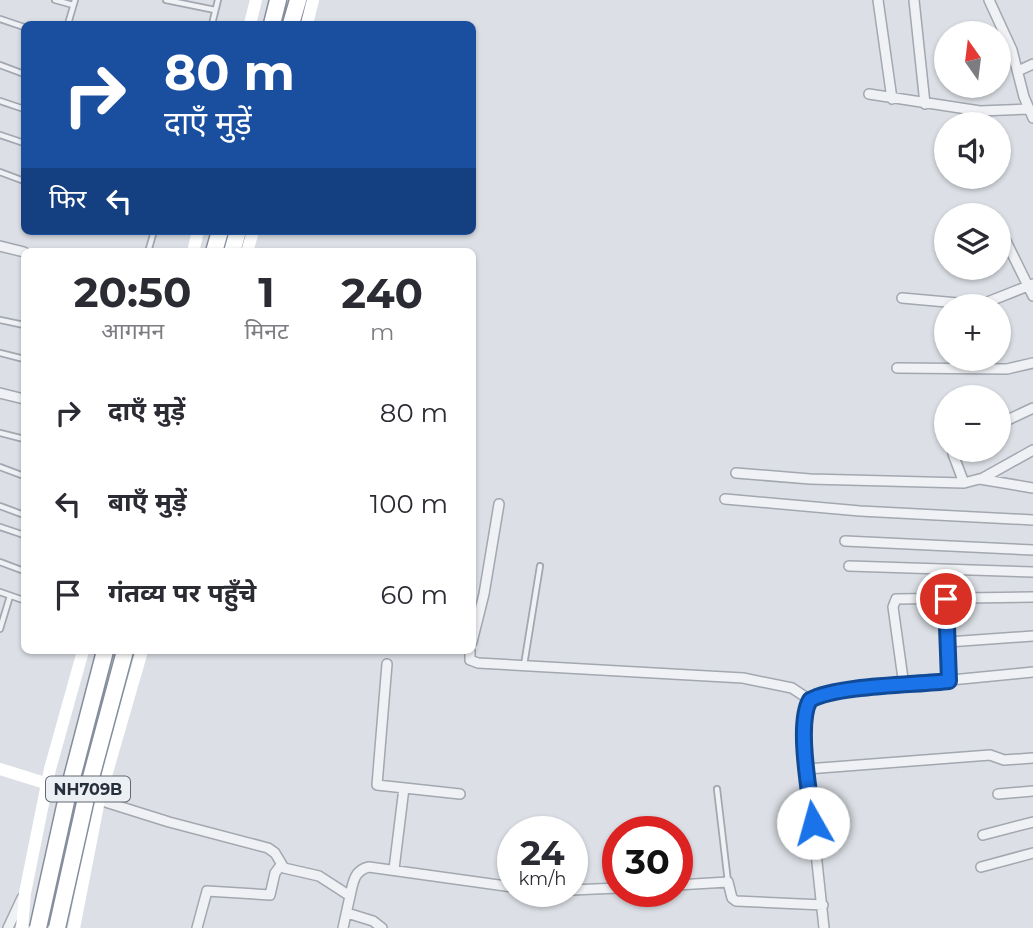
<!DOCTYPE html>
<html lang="hi">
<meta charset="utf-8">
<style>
:root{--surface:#fff;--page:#f2f2f3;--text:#2b2b33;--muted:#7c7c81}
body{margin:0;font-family:Montserrat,"Noto Sans Devanagari",sans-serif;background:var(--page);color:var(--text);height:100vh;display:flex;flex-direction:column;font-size:26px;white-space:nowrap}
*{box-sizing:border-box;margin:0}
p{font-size:23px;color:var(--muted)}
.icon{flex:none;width:38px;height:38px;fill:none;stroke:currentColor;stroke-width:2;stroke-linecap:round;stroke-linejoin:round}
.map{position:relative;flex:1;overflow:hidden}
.panel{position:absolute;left:21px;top:248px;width:455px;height:406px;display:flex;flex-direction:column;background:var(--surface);border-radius:10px;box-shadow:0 2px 5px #0004}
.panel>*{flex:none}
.hud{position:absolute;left:21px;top:21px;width:455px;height:214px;border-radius:10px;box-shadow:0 2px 5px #0004;background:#1a4fa0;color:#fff;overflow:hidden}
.needle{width:46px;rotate:346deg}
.buttons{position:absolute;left:934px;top:21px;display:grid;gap:14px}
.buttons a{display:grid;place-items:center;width:77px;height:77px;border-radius:50%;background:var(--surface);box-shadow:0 2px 5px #0004;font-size:35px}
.speed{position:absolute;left:497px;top:816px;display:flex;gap:14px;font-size:35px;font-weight:700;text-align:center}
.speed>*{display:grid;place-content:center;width:91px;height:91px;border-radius:50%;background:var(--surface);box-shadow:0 2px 5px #0004;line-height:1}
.speed small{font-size:18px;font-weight:400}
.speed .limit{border:10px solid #d22;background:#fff;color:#111}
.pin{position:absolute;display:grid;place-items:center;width:60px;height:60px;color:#fff;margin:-30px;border:4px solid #fff;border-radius:50%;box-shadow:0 2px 7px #0007}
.me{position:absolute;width:77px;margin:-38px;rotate:353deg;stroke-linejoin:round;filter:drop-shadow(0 0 5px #0008)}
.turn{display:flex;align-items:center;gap:24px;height:147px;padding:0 28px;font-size:32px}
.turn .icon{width:91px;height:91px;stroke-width:2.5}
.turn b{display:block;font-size:49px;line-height:60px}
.then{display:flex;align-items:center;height:66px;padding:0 28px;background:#0003;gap:14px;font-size:26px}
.eta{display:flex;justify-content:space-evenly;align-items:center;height:119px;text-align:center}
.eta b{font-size:42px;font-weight:700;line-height:49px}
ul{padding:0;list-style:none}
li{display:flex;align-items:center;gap:21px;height:91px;padding:0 28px}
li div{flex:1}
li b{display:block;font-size:26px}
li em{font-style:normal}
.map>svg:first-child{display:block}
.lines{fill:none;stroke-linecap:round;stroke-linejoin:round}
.lane-casing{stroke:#a2a7b0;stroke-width:8}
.street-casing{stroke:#a2a7b0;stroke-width:12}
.highway-casing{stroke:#858e9c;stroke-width:19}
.lane{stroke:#eff1f4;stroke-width:4.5}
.street{stroke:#eff1f4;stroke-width:9}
.secondary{stroke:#fff;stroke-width:12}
.highway{stroke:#fff;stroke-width:16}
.highway-bridge-casing{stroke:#858e9c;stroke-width:19;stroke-linecap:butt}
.highway-bridge{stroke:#fff;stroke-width:16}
.route-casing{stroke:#114b97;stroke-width:18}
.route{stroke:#1a73e8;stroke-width:12}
.labels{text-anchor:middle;stroke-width:5;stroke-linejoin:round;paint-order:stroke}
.shield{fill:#eceff4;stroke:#626973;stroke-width:2}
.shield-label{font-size:16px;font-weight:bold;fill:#272f3c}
</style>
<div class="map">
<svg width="1033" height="928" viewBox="0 0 1033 928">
<rect width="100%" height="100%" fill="#dce0e6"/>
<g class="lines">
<defs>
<path id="lane" d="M55 0 73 5
M166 0 215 10
M0 19 24 27
M68 24 75 0
M212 24 218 0
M0 65 24 74
M0 101 24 109
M0 135 24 143
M0 172 24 181
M148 252 154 231
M0 320 24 325
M0 353 24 359
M0 433 24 439
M0 467 24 476
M0 506 24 515
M0 527 24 535
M0 562 24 571
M0 592 23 600
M0 629 10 596
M524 665 540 566
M717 789 728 882"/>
<path id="street" d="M878 0 892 99
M914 0 925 104
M989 0 1012 50 1024 97 1033 118
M1018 71 1033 64
M869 94 980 111 1028 109
M999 227 1033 296
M0 246 24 252
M902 298 969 304 985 303 1033 284
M897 368 1007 369 1033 363
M0 393 24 399
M999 424 1033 408
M954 450 953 454 964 483
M736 473 810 479 964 483 983 478 1033 450
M980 479 1033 488
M725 499 860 511 1033 520
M845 541 1033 550
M849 566 1033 572
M946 599 949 681
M472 642 484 594 499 504
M948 642 1033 636
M470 651V660L478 663 743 678 792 688 810 700
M387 664 377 785 460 794
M904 686 893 607 896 599 1033 597
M807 769 990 755 1004 760 1033 758
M998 794 1033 791
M99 800 169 822 268 848 275 853 284 868 319 876 350 896C353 883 354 870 369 867L513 887
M983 835 1033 822
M981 867 1033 853
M394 869 404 788
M677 885 728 882 732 898 736 901 823 905
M572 890 618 888
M548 891H567
M347 913 373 921 382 928
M8 928 22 898
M197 928 207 891 270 895 275 873 281 865
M343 928 350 896
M824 928 804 740V713L810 700 822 695 869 688 1033 672"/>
<path id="highway" d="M272 24 278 0
M291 24 298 0
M214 252 220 231
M232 252 238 231"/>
</defs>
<use href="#lane" class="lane-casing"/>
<use href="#street" class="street-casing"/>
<use href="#highway" class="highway-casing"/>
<use href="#lane" class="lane"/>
<use href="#street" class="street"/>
<path class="secondary" d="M250 24 256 0
M307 24 313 0
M193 252 198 231
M247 252 253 231
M0 769 93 798
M22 928 25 893 50 769 83 651
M74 928 99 800 142 651"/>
<use href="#highway" class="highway"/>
<defs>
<path id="highway-bridge" d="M38 928 67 797 105 651
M57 928 89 785 125 651"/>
</defs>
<use href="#highway-bridge" class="highway-bridge-casing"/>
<use href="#highway-bridge" class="highway-bridge"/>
</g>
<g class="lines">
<defs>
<path id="route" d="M813 823C810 794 796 724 810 700 838 685 915 685 949 681L946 599"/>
</defs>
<use href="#route" class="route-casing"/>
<use href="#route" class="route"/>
</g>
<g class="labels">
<rect class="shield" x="46" y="776.5" width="84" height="25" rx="5"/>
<g class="shield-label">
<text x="88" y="795">NH709B</text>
</g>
</g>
</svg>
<div class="buttons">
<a><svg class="needle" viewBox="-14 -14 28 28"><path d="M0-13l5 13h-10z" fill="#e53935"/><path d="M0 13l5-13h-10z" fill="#7c7c81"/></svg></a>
<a><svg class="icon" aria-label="sound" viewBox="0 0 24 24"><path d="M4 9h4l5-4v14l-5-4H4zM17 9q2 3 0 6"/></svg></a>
<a><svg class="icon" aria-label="layers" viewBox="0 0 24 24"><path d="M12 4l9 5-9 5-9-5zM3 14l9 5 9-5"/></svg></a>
<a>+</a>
<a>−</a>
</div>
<div class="speed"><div>24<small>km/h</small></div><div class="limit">30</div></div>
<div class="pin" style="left:946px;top:599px;background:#d93025"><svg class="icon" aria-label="arrive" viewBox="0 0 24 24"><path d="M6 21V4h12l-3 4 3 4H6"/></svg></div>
<svg class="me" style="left:813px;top:823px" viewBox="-20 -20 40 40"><circle r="19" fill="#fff"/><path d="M0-13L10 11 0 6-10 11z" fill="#1a73e8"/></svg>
<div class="hud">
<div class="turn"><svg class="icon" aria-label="right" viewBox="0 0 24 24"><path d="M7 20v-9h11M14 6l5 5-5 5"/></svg><div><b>80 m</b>दाएँ मुड़ें</div></div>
<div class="then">फिर<svg class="icon" aria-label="left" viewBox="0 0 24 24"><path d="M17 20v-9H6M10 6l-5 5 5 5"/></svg></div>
</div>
<section class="panel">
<div class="eta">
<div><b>20:50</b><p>आगमन</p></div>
<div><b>1</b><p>मिनट</p></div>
<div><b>240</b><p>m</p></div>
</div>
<ul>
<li><svg class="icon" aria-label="right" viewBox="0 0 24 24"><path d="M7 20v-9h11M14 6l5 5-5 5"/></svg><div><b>दाएँ मुड़ें</b></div><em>80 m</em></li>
<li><svg class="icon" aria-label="left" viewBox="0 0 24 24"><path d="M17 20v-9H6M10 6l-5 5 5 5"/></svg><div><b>बाएँ मुड़ें</b></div><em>100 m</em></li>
<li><svg class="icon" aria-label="arrive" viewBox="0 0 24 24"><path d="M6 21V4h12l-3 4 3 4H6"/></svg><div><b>गंतव्य पर पहुँचे</b></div><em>60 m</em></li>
</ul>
</section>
</div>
